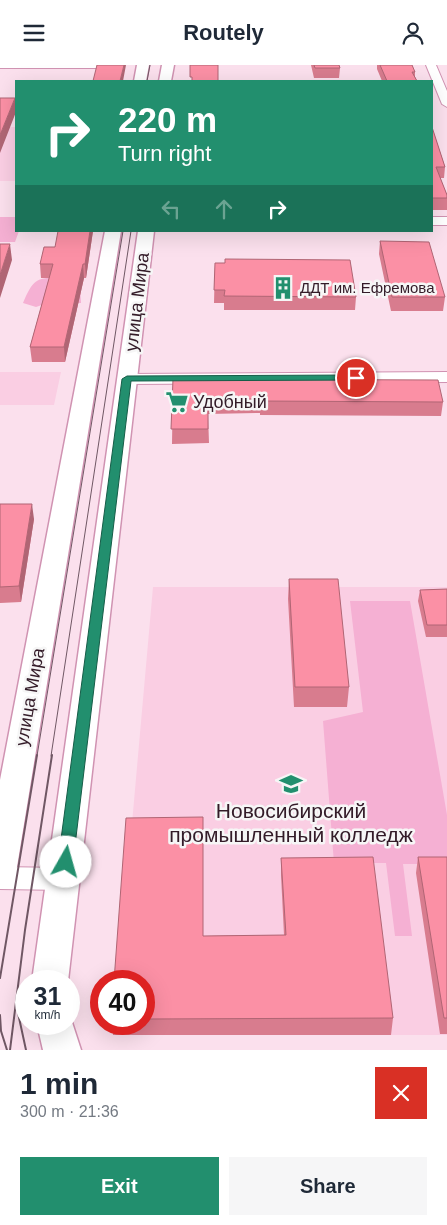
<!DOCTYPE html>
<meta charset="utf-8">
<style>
:root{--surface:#fff;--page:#f6f6f7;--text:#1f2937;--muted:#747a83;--accent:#228f6e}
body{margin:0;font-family:Arial,sans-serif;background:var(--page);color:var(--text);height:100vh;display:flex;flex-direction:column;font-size:19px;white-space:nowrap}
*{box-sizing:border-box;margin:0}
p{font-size:16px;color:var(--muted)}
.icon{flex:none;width:28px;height:28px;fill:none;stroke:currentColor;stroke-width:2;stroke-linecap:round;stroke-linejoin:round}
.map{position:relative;height:985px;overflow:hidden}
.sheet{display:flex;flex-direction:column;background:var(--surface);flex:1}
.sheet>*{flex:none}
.top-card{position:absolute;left:15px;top:15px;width:418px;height:152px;border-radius:0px;box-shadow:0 5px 20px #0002;background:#228f6e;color:#fff;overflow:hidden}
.speed{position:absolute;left:15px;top:905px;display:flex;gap:10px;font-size:25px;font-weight:700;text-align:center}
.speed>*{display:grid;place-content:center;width:65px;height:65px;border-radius:50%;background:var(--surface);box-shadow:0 5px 20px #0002;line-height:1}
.speed small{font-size:12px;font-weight:400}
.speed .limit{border:8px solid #d22;background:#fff;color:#111}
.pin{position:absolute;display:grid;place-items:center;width:42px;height:42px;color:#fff;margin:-21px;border:2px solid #fff;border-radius:50%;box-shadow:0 1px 5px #0007}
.me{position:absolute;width:55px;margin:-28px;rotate:7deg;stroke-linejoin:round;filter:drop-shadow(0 0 4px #0008)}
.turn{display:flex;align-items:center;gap:18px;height:105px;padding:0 20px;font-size:22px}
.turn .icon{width:65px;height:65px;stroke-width:2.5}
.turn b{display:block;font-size:35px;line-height:42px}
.lanes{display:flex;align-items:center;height:48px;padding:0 20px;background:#0003;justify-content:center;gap:25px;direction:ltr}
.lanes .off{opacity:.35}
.round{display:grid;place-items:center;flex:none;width:52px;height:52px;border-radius:0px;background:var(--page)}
.headline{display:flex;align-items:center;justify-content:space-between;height:85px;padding:0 20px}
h1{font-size:30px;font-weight:800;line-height:38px}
.action{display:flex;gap:10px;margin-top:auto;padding:10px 20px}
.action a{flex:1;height:58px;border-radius:0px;background:var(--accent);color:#fff;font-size:20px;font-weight:800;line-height:58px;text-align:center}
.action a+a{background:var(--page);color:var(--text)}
header{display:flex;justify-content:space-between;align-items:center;height:65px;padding:0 20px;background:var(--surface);font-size:22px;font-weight:800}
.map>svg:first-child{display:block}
.built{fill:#facee3}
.green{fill:#f5b0d3}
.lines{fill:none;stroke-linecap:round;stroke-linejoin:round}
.minor-casing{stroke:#d093b2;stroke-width:2}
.tertiary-casing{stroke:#d093b2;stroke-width:3}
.minor{fill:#fff;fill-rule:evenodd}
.tertiary{fill:#fff;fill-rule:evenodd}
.tram-far1{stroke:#705764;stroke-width:1}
.tram{stroke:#705764;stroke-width:2}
.wall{fill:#d87c8e}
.shaded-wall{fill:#b06574}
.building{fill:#fb90a5;stroke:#b06574}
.route{fill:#228f6e;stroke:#165d48}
.labels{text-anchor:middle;stroke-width:5;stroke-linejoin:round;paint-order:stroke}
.far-poi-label{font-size:15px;fill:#331b28;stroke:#f6f6f6;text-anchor:start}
.street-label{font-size:18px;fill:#331b28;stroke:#f6f6f6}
.poi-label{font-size:18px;fill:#331b28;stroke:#f6f6f6;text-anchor:start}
.near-poi-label{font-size:21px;fill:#331b28;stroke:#f6f6f6}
</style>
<header><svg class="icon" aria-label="menu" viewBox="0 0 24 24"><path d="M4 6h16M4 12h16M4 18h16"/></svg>Routely<svg class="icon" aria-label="person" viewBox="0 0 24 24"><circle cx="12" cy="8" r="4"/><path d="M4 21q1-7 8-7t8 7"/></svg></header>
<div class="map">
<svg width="447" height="985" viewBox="0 0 447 985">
<rect width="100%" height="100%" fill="#fbe0ed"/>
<path class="built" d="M0 62H16V116H0Z
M0 307H61L54 340H0Z
M153 522H447V970H113L114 959H144V916H118Z"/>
<path class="green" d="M0 152H16V166H19L15 177H0Z
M60 212 80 223 81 238H48L36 242 23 238C33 215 35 213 60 212Z
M350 536H410L447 750V799H403L412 871H395L386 798H334L323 656 363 647Z"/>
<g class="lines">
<defs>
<path id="minor" d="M0 0H104L99 3H0Z
M426 0H436L447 26V42L442 39Z
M431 152H447V160H431Z
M447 307V317L127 319 121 317 119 314 121 311 127 309Z
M0 802 64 803 73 806 77 814 73 822 64 825 0 824Z"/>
<path id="tertiary" d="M137 0H149L146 16H134Z
M162 0H174L171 16H159Z
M105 166H121L17 802 12 812 0 815V715Z
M138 166H154L68 916H32Z
M69 948 81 985H43L37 959H69Z"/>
</defs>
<use href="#minor" class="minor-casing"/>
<use href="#tertiary" class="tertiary-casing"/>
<use href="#minor" class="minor"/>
<use href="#tertiary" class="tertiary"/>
<path class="tram-far1" d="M147 16 150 0
M37 691 123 166
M51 691 131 166"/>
<path class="tram" d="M0 913 37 690
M18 948 26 985
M0 950 1 966 7 985
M10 985 25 865 52 690"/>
</g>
<path class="wall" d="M311 0H339L340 3 339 13H314Z
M377 0H412L415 7V12L417 16H382L377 4Z
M431 59 445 102 444 113H440L447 130V145H431Z
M93 166 86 213H84L65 297H32L30 282 49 213H41L40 199 55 182Z
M380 176 445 232 443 246H391L379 189Z
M215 198 356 232 355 245H224V238H214Z
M173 314 443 337 441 351 260 350V348L208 349 209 378 172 379Z
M0 439 34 454 21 537 0 538Z
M289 514 349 622 347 642H294L288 534Z
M447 524V572H426L418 536 420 525Z
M418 792H447V969H440L416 808Z
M281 793 393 953 391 970H113L112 959H144V916L204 871 284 870 281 810Z"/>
<path class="shaded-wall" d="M124 0H126L123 16H120Z
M15 33 16 47 0 88V70Z
M90 166H93L86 213 85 199Z
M10 179 12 195 0 233V210Z
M83 199 84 213 65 297 64 282Z
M32 439 34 454 21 537 19 521Z"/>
<path class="building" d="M97 0H124L120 16H93Z
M190 0H218V16H192V12H190Z
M314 0H339L340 3H315Z
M380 0H412L415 7H412L417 16H387Z
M0 33H15L0 70Z
M431 59 445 102H436L447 130V133H431Z
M58 166H90L85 199H83L64 282H30L53 199H40L44 182H55Z
M380 176 429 177 445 232H392Z
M0 179H10L0 210Z
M225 194 350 195 356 232 224 231 225 225H214L215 198H225Z
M173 314 438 315 443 337 260 336V334H208V364H171Z
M0 439H32L19 521 0 522Z
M289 514H338L349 622H295Z
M447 524V560H427L420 525Z
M203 752V871L286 870 281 793 373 792 393 953 144 954V916H114L126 753Z
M418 792H447V953H444Z"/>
<path class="route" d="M356 310 359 311V315L131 316 73 797 71 801 66 803 60 801 58 797 122 314 127 311Z"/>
<defs>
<symbol id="building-bare" viewBox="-9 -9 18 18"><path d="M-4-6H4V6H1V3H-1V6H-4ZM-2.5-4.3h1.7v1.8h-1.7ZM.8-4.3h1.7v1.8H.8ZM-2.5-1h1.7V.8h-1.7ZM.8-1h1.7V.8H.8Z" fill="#228f6e" stroke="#f6f6f6" stroke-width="2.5" paint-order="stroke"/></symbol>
<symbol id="supermarket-bare" viewBox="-9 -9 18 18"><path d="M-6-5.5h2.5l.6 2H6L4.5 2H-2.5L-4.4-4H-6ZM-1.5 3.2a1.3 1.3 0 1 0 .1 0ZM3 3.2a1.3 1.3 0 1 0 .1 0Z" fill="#228f6e" stroke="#f6f6f6" stroke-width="2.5" paint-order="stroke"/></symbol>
<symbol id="university-bare" viewBox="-9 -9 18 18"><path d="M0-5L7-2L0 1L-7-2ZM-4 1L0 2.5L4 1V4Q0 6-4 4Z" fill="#228f6e" stroke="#f6f6f6" stroke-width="2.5" paint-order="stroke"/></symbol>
</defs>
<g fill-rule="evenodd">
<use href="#building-bare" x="267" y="207" width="32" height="32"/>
<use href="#supermarket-bare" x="161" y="321" width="32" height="32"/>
<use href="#university-bare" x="275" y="703" width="32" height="32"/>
</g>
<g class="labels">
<g class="far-poi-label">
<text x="300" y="228">ДДТ им. Ефремова</text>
</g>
<g class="street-label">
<text transform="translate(137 237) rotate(-83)" y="6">улица Мира</text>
<text transform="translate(30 632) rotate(-80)" y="6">улица Мира</text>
</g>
<g class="poi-label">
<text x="193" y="343">Удобный</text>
</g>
<g class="near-poi-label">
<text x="291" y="753">Новосибирский<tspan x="291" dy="24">промышленный колледж</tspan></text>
</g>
</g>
</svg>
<div class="speed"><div>31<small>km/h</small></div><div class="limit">40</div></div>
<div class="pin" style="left:356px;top:313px;background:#d93025"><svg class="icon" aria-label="arrive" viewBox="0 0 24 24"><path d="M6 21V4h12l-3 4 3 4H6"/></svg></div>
<svg class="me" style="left:66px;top:797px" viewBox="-20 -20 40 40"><circle r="19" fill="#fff"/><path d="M0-13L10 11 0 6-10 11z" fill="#228f6e"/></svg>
<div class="top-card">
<div class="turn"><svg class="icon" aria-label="right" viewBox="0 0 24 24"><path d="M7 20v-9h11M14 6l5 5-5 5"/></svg><div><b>220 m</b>Turn right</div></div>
<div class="lanes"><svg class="icon off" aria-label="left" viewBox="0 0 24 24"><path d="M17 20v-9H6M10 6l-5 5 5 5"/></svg><svg class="icon off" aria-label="ahead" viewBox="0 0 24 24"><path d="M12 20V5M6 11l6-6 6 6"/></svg><svg class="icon" aria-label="right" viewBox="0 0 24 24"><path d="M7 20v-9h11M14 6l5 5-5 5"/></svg></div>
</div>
</div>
<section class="sheet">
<div class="headline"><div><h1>1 min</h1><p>300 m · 21:36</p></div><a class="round" style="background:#d93025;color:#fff"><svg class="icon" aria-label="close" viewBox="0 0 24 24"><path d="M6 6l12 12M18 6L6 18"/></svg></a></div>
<div class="action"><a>Exit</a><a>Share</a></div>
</section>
